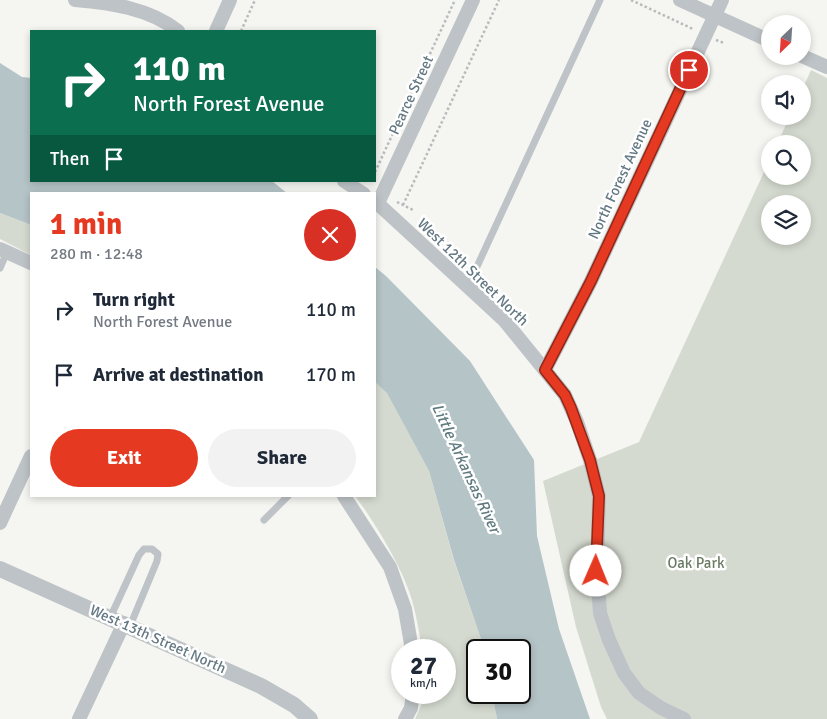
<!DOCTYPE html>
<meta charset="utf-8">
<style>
:root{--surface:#fff;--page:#f2f2f3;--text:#1f2937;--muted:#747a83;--accent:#e53a21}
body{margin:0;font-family:Signika,sans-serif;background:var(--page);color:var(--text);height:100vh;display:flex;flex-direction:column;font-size:19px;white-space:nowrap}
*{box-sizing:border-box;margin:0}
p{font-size:16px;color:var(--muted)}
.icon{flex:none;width:28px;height:28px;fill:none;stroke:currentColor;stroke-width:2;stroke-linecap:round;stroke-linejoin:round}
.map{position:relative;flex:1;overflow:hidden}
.side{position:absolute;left:30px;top:192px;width:346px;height:305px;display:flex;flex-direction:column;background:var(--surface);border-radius:0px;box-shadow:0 2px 8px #0003}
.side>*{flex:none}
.top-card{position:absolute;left:30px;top:30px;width:346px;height:152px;border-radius:0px;box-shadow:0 2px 8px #0003;background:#0b6e4f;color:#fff;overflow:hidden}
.needle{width:32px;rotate:205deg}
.fabs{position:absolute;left:761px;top:15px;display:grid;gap:10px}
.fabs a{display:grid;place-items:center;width:50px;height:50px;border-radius:50%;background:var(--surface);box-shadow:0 2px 8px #0003;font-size:25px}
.speed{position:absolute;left:391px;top:639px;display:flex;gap:10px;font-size:25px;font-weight:700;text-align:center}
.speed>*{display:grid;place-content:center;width:65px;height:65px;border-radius:50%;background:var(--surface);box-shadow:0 2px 8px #0003;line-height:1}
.speed small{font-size:12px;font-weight:400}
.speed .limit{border:2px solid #111;border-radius:8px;background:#fff;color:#111}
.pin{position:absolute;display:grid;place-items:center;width:42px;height:42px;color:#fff;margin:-21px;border:2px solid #fff;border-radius:50%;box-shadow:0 1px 5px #0007}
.me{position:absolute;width:55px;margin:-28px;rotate:1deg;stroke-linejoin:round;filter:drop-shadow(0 0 4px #0008)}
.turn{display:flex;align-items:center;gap:18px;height:105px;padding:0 20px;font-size:22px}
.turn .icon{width:65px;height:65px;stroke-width:2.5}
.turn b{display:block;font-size:35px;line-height:42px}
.then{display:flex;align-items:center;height:48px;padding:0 20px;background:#0003;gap:10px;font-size:19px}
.round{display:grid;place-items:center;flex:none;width:52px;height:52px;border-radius:26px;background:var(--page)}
.overview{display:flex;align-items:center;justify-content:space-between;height:85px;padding:0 20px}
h1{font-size:30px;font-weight:700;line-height:38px;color:var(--accent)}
.primary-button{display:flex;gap:10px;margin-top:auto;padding:10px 20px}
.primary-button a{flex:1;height:58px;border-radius:30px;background:var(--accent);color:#fff;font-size:20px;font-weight:700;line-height:58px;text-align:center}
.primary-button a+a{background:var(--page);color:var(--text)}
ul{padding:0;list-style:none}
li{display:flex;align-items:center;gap:15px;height:65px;padding:0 20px}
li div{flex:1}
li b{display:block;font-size:19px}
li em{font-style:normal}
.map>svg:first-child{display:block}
.green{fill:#d5dad0;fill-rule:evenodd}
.water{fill:#b5c4c7}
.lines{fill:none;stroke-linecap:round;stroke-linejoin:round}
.path{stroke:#b7bbbd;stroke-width:2.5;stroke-dasharray:2.5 2.5;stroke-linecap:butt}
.service{stroke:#bdc3c6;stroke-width:7}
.minor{stroke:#bdc3c6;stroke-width:14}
.tertiary{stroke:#bdc3c6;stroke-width:16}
.route-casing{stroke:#952615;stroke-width:12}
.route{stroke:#e53a21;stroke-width:9}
.labels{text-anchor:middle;stroke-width:5;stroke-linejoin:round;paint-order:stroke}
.street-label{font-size:15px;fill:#637883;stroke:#fff}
.park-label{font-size:15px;fill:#697a62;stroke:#fff}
.water-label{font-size:16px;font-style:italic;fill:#5f7b7f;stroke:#fff}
</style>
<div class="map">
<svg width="827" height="719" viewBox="0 0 827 719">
<rect width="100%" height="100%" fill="#f5f5f1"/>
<path class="green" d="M811 70 827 78V719H607L601 707 576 627 543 481 639 442 770 159V176H802V144H777L790 116H802L803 88ZM770 204H802V236H770Z
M0 213 31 225V255L0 239Z
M375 382 387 392 429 471 454 561 481 639 483 650H478V692L492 693 497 719H415L422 703V693L445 692V650H422C419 631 416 612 410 594 400 564 374 521 355 496H375Z"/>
<path class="water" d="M0 63 22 77 31 78V181H272L288 194H31V225L0 213Z
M375 267 386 276 470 361 534 460 537 536 559 629 590 719H497L492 693 520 692V650H483L481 639 454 560 429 471 387 393 375 382Z"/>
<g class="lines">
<path class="path" d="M631 0 693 29
M241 31 255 0
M716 40 724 43
M375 172 455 0
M397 202 413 210
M403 205 499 0"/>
<path class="service" d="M0 268 7 252
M468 286 600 0
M264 520 288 496
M110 618 139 555 144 549H152L158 554 157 561 130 626"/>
<path class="minor" d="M75 0C110 3 149 8 178 31
M680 0 770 41
M216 31 230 0
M802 56 827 67
M344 181 364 194
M375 201 504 320 565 395 577 422 590 460 599 496 597 571 600 613 609 640 624 673 639 693 661 708 684 719
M378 203 473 0
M0 249 31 263
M545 370 591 281 722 0
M344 496 390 567 405 609 412 650
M0 523 31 456
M79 719 124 623
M405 719 411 708 413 692"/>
<path class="tertiary" d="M0 569 261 686 294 705 310 719"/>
</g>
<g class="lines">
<defs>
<path id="route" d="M596 571 599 496 590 460 571 408 565 395 545 370 591 281 689 70"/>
</defs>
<use href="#route" class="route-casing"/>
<use href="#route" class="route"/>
</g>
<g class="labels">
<g class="street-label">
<text transform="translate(411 95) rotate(-65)" y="5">Pearce Street</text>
<text transform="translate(620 179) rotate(-65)" y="5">North Forest Avenue</text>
<text transform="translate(473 272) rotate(44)" y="5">West 12th Street North</text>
<text transform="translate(158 639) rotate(24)" y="5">West 13th Street North</text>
</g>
<g class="park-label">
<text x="696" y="568">Oak Park</text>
</g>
<g class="water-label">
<text transform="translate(467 468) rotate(65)" y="6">Little Arkansas River</text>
</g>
</g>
</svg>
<div class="fabs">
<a><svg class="needle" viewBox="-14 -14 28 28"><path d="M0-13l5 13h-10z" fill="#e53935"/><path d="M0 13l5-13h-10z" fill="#747a83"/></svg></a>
<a><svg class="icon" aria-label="sound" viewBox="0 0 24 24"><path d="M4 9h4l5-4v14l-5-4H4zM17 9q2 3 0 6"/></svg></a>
<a><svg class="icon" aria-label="search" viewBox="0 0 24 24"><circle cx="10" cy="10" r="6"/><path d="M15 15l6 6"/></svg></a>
<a><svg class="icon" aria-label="layers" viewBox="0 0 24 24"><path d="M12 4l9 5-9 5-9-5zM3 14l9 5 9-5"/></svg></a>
</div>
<div class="speed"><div>27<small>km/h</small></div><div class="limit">30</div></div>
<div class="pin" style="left:689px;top:70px;background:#d93025"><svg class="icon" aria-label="arrive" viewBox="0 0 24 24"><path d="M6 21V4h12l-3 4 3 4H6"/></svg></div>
<svg class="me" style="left:596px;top:571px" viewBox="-20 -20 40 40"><circle r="19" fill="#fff"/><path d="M0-13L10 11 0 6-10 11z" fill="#e53a21"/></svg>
<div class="top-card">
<div class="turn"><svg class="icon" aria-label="right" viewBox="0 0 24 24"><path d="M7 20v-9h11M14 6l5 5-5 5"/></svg><div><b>110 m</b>North Forest Avenue</div></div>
<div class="then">Then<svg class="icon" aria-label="arrive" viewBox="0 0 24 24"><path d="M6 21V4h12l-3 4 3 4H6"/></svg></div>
</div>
<section class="side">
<div class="overview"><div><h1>1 min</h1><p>280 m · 12:48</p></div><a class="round" style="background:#d93025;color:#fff"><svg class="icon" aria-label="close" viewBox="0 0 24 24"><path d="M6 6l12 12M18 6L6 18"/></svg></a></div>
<ul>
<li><svg class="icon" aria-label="right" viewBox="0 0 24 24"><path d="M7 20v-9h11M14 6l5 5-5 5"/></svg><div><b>Turn right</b><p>North Forest Avenue</p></div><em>110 m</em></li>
<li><svg class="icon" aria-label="arrive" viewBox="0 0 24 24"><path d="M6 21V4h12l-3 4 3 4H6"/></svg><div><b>Arrive at destination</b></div><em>170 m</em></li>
</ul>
<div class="primary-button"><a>Exit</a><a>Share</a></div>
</section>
</div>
